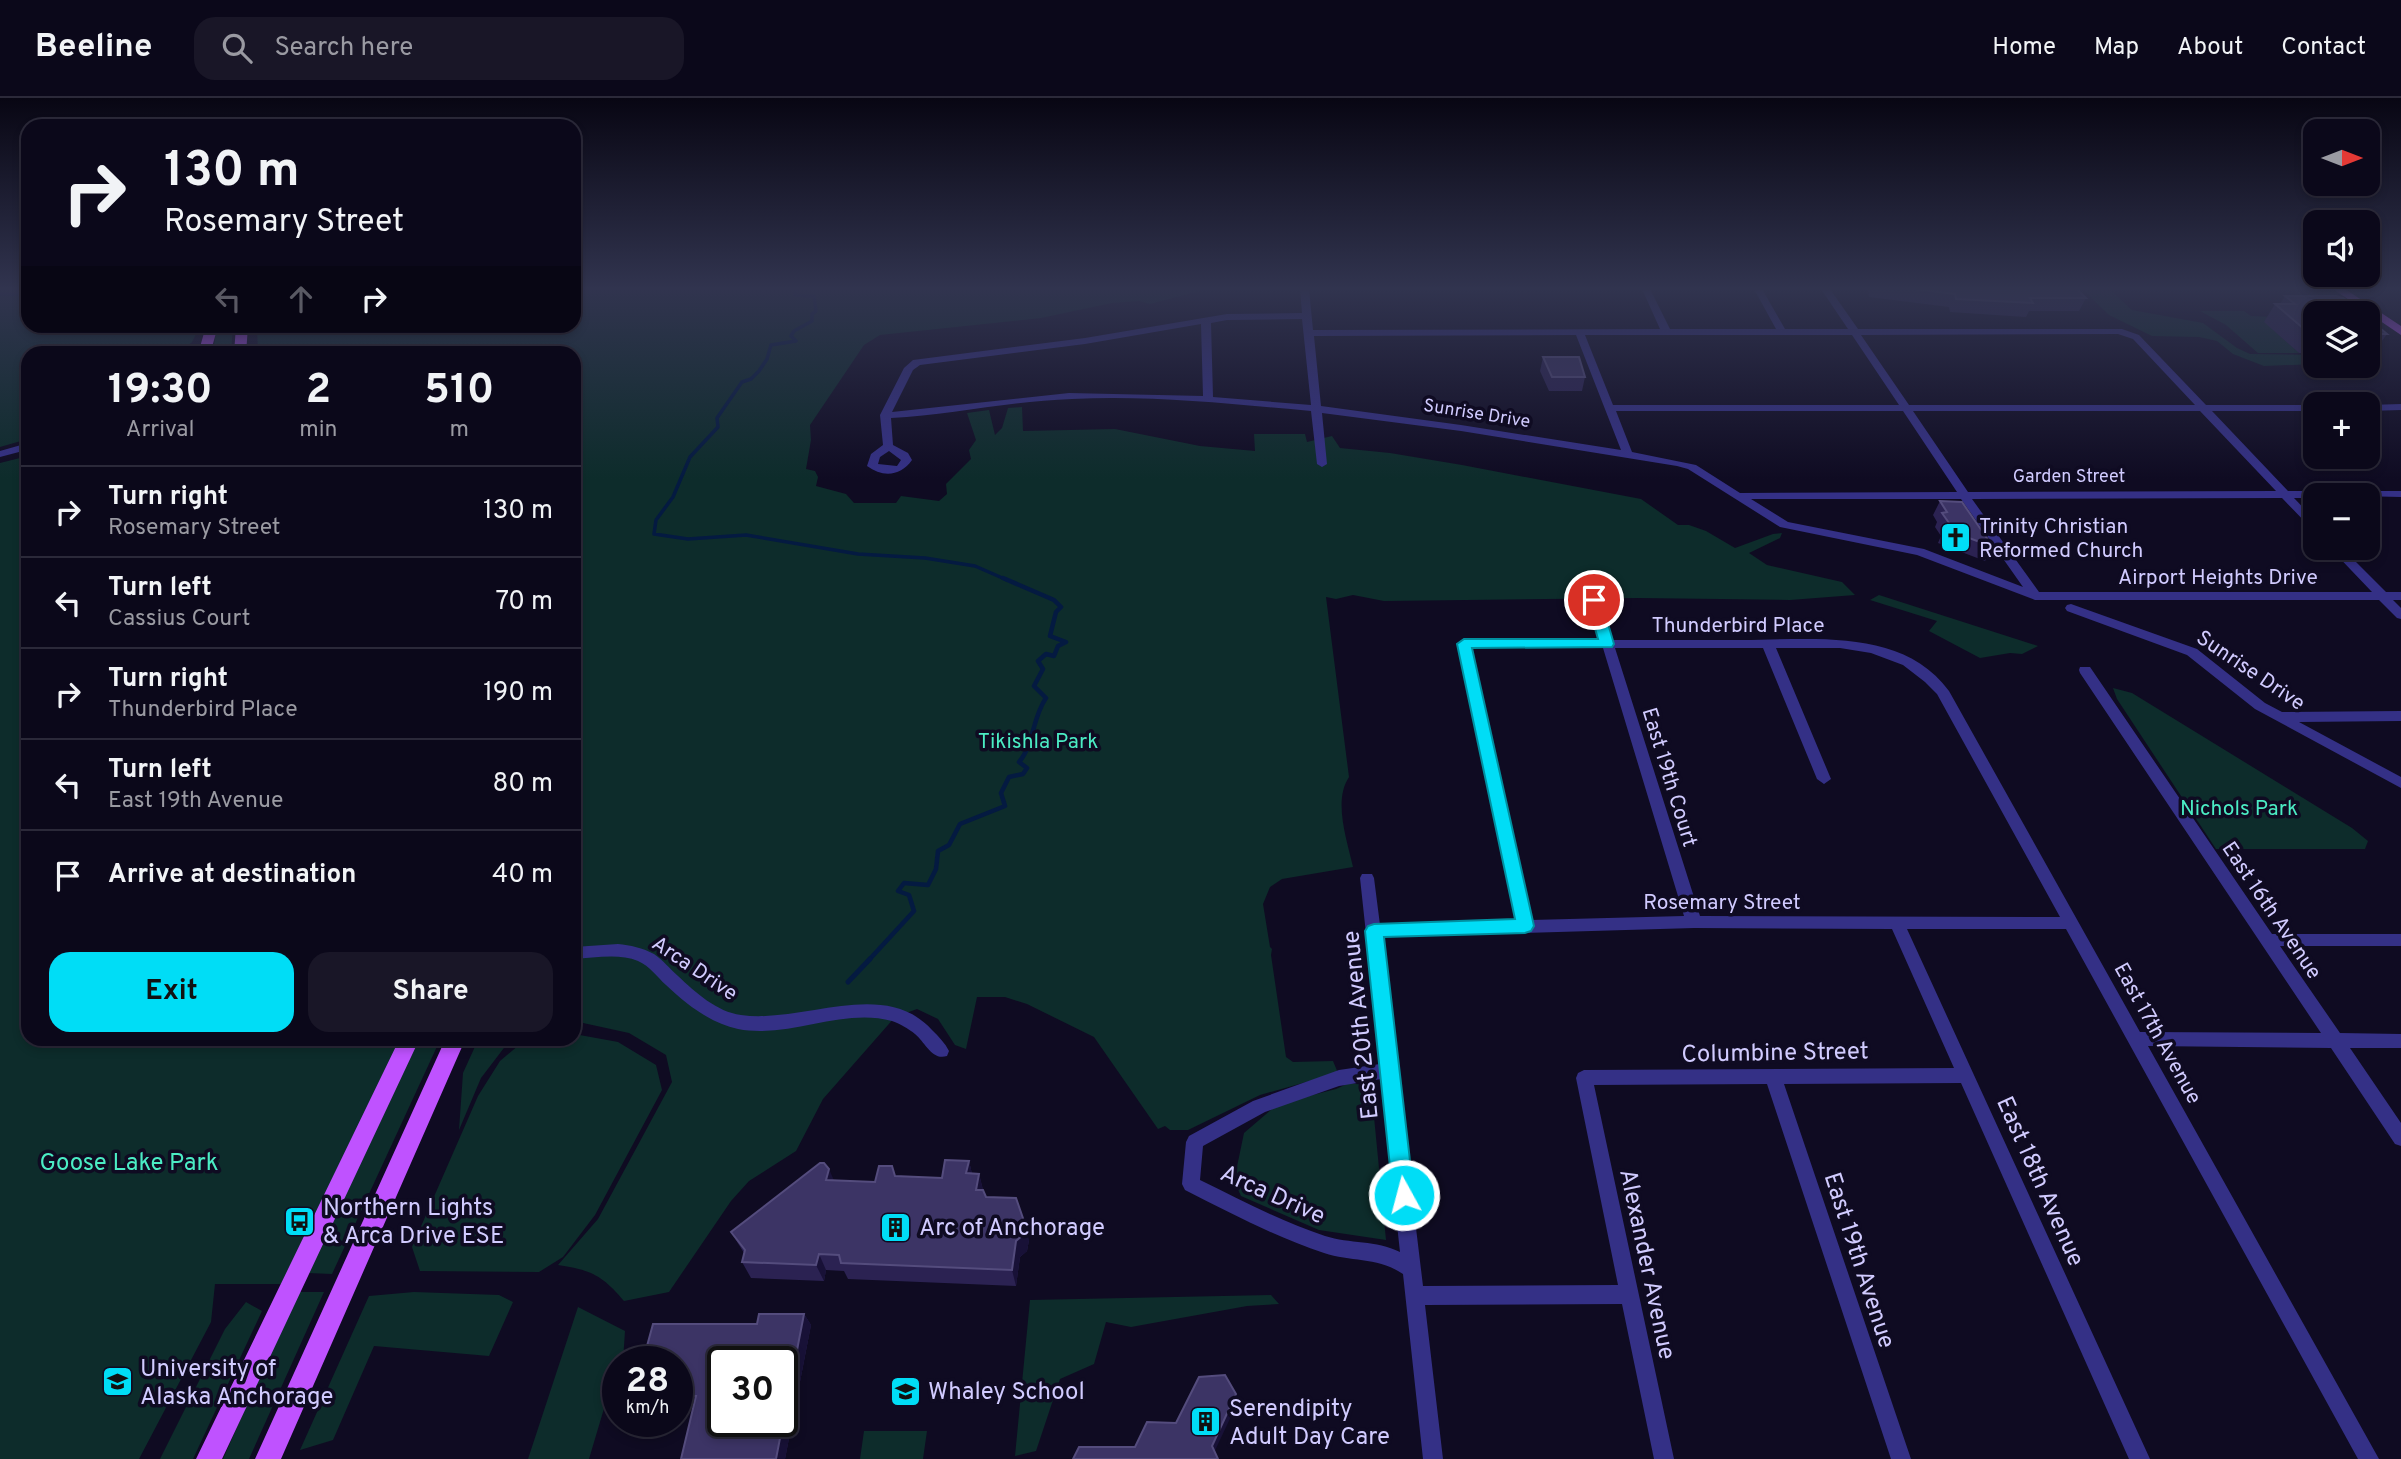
<!DOCTYPE html>
<meta charset="utf-8">
<style>
:root{--surface:#0b081a;--page:#191627;--text:#f1f3f6;--muted:#9a9aa2;--line:#2b2939;--accent:#00ddf6}
body{margin:0;font-family:Overpass,sans-serif;background:var(--page);color:var(--text);height:100vh;display:flex;flex-direction:column;font-size:26px;white-space:nowrap}
*{box-sizing:border-box;margin:0}
p{font-size:23px;color:var(--muted)}
.icon{flex:none;width:38px;height:38px;fill:none;stroke:currentColor;stroke-width:2;stroke-linecap:round;stroke-linejoin:round}
.map{position:relative;flex:1;overflow:hidden}
.drawer{position:absolute;left:21px;top:248px;width:560px;height:700px;display:flex;flex-direction:column;background:var(--surface);border-radius:21px;box-shadow:0 4px 10px #0003,0 0 0 2px var(--line)}
.drawer>*{flex:none}
.guide{position:absolute;left:21px;top:21px;width:560px;height:214px;border-radius:21px;box-shadow:0 4px 10px #0003,0 0 0 2px var(--line);background:#0b081a;color:var(--text);overflow:hidden}
.needle{width:46px;rotate:90deg}
.controls{position:absolute;left:2303px;top:21px;display:grid;gap:14px}
.controls a{display:grid;place-items:center;width:77px;height:77px;border-radius:14px;background:var(--surface);box-shadow:0 4px 10px #0003,0 0 0 2px var(--line);font-size:35px}
.speed{position:absolute;left:602px;top:1248px;display:flex;gap:14px;font-size:35px;font-weight:700;text-align:center}
.speed>*{display:grid;place-content:center;width:91px;height:91px;border-radius:50%;background:var(--surface);box-shadow:0 4px 10px #0003,0 0 0 2px var(--line);line-height:1}
.speed small{font-size:18px;font-weight:400}
.speed .limit{border:4px solid #111;border-radius:10px;background:#fff;color:#111}
.pin{position:absolute;display:grid;place-items:center;width:60px;height:60px;color:#fff;margin:-30px;border:4px solid #fff;border-radius:50%;box-shadow:0 2px 7px #0007}
.me{position:absolute;width:77px;margin:-38px;rotate:353deg;stroke-linejoin:round;filter:drop-shadow(0 0 5px #0008)}
.turn{display:flex;align-items:center;gap:24px;height:147px;padding:0 28px;font-size:32px}
.turn .icon{width:91px;height:91px;stroke-width:2.5}
.turn b{display:block;font-size:49px;line-height:60px}
.lanes{display:flex;align-items:center;height:66px;padding:0 28px;background:#0003;justify-content:center;gap:35px;direction:ltr}
.lanes .off{opacity:.35}
.eta{display:flex;justify-content:space-evenly;align-items:center;height:119px;text-align:center}
.eta b{font-size:42px;font-weight:700;line-height:49px}
.cta{display:flex;gap:14px;margin-top:auto;padding:14px 28px}
.cta a{flex:1;height:80px;border-radius:21px;background:var(--accent);color:#111;font-size:28px;font-weight:700;line-height:80px;text-align:center}
.cta a+a{background:var(--page);color:var(--text)}
ul{padding:0;list-style:none}
li{display:flex;align-items:center;gap:21px;height:91px;padding:0 28px;border-top:2px solid var(--line)}
li div{flex:1}
li b{display:block;font-size:26px}
li em{font-style:normal}
header{display:flex;align-items:center;gap:42px;box-sizing:border-box;height:98px;padding:0 35px;background:var(--surface);border-bottom:2px solid var(--line)}
header strong{font-size:33px}
nav{display:flex;gap:38px;margin-inline-start:auto;font-size:24px}
.search{width:490px;height:63px;background:var(--page);display:flex;align-items:center;gap:18px;box-sizing:border-box;padding:0 24px;border-radius:21px;color:var(--muted);font-size:26px}
.map>svg:first-child{display:block}
.green{fill:#0d2c2b}
.lines{fill:none;stroke-linecap:round;stroke-linejoin:round}
.stream-far2{stroke:#041a41;stroke-width:3.5}
.stream-far1{stroke:#041a41;stroke-width:4.5}
.stream{stroke:#041a41;stroke-width:5}
.minor{fill:#343086;fill-rule:evenodd}
.major{fill:#bf52ff;fill-rule:evenodd}
.wall{fill:#2b2252}
.shaded-wall{fill:#181137}
.building{fill:#3c3465;stroke:#544c7d;stroke-width:2;fill-rule:evenodd}
.route{fill:#00ddf6;stroke:#0090a0;stroke-width:2}
.labels{text-anchor:middle;stroke-width:7;stroke-linejoin:round;paint-order:stroke}
.far-street-label{font-size:18px;fill:#d1cbff;stroke:#0f0b22}
.poi-label{font-size:21px;fill:#d1cbff;stroke:#0f0b22;text-anchor:start}
.street-label{font-size:21px;fill:#d1cbff;stroke:#0f0b22}
.park-label{font-size:21px;fill:#4becc4;stroke:#0f0b22}
.near-street-label{font-size:24px;fill:#d1cbff;stroke:#0f0b22}
.near-park-label{font-size:24px;fill:#4becc4;stroke:#0f0b22}
.near-poi-label{font-size:24px;fill:#d1cbff;stroke:#0f0b22;text-anchor:start}
</style>
<header>
<strong>Beeline</strong>
<div class="search"><svg class="icon" aria-label="search" viewBox="0 0 24 24"><circle cx="10" cy="10" r="6"/><path d="M15 15l6 6"/></svg>Search here</div>
<nav><a>Home</a><a>Map</a><a>About</a><a>Contact</a></nav>
</header>
<div class="map">
<svg width="2401" height="1361" viewBox="0 0 2401 1361">
<rect width="100%" height="100%" fill="#0f0b22"/>
<path class="green" d="M0 191H28V228H200L192 244 179 255 28 256V341L0 349Z
M574 191H1207L1150 206 1139 203 1112 205 1041 220 880 237 864 247 810 327 811 342 806 371 815 373 818 379 816 388 846 396 854 405H896L901 398 939 403 947 396 946 386 971 361 969 352 976 342 967 315 989 312 995 337 1002 330 1008 310 1022 309 1023 333 1115 331 1200 348 1255 353 1254 336H1305L1307 344 1332 338 1340 350 1390 355 1462 367 1641 401 1678 427H1689L1706 433 1735 450 1773 436 1782 435 1780 440 1749 455 1767 467 1842 484 1855 497 1790 502 1639 500 1384 503 1353 497 1336 501 1326 499 1349 679C1333 703 1347 742 1353 769L1282 781 1270 789 1263 806 1270 849 1272 851 1271 857 1286 959 1293 964 1333 963 1338 975 1260 997 1188 1032H1170L1165 1028 1158 1031 1094 939 1027 906 1005 899H977L966 951 955 947 938 921 917 911 895 919 823 1001 796 1053 749 1083 731 1103 669 1194 624 1203C602 1177 591 1172 558 1167L598 1121 672 984 666 957 629 935 574 923V256L258 255 257 228H574Z
M2082 191H2109L2132 212 2203 225 2237 250 2250 256 2315 257V266L2264 268 2233 256 2217 243 2199 239 2152 238 2109 217Z
M2200 213H2244L2251 218 2273 219 2265 224 2299 255H2258L2226 227Z
M217 228H233L231 255H213Z
M28 358V942H400L281 1186H215L211 1224 139 1361H0V365Z
M1879 497 2038 548 2022 556 2010 555 1980 560 1929 533 1937 523 1870 502Z
M2113 590 2132 595 2352 730 2368 743 2365 751H2216L2117 601Z
M574 936 618 944 656 967 662 992 595 1117 563 1159 539 1174 420 1173 412 1149 478 998 500 963 525 942H574Z
M417 942H440L332 1176 308 1175Z
M478 942H510L481 980 459 1032 463 975Z
M1349 985 1371 988 1386 1142 1319 1132 1241 1098 1234 1083 1244 1035 1278 1006 1336 991Z
M297 1194H324L249 1361H223Z
M414 1194 499 1197 513 1204 489 1258 374 1248 333 1342 300 1352 369 1198Z
M1271 1197 1279 1206 1247 1208 1131 1229 1106 1224 1094 1266 1060 1281 1036 1353 1015 1358 1030 1202Z
M246 1204 262 1213 193 1361H160L225 1231Z
M578 1209 625 1233 623 1263 618 1264V1277L608 1297 589 1361H528Z
M864 1333H927L923 1361H860Z"/>
<g class="lines">
<path class="stream-far2" d="M796 191 795 197 814 198 816 213 812 216V223L794 233 791 238 796 243 771 247 767 261 759 273 751 281 742 284 717 320 718 329 690 359 673 399 656 422 654 436 688 441 746 437 858 456 925 460 975 468 1007 482
M0 196 28 197
M132 228 157 232 189 228"/>
<path class="stream-far1" d="M868 863 914 813 909 797 898 793 904 785 928 787 936 771 938 753 949 747 960 726 1005 708 1001 695 1009 679 1023 676 1027 670 1019 664C1034 647 1032 620 1046 600L1034 588 1043 571 1038 563 1046 556 1054 558 1058 548 1066 544 1050 538 1056 514 1061 509 1054 502 1003 480"/>
<path class="stream" d="M848 884 870 861"/>
<path class="minor" d="M1300 191H1309L1313 232 1660 231 1642 191H1650L1670 231H1776L1754 191H1762L1785 231H1848L1821 191H1830L1858 231H2122L2139 237 2206 307H2315V313H2212L2288 393H2401V399L2315 397V400H2294L2315 422V431L2311 430 2282 400 1972 401 2039 494H2372L2330 450H2342L2386 494H2401V502H2393L2401 510V521L2397 520 2379 502H2035L1917 457 1780 429 1688 371 1677 368 1461 333 1322 315 1327 366 1322 369 1317 366 1311 313C1231 306 1152 297 1072 301 1011 303 951 317 891 320L893 347 908 355 912 362C901 378 883 380 867 368L871 356 883 347 880 317 904 270 913 262 1085 240 1227 216 1302 215ZM1302 221 1311 307 1213 299 1211 225 1227 222ZM1201 226 1203 298 1069 295 892 314 913 272 920 267 1085 246ZM2118 236 2133 241 2195 307H1909L1861 237ZM1576 237 1621 352 1461 327 1321 308 1314 238ZM1585 237H1852L1899 307H1613ZM1616 313H1903L1957 394 1740 395 1696 367 1632 354ZM1913 313H2200L2276 393 1968 394ZM889 353 901 362 897 368 878 366 880 359ZM1751 401H1961L2023 489 1924 451 1788 424Z
M2401 306V312L2368 313V307Z
M28 345V373L23 370 19 354 0 359V353Z
M1594 498 1600 502 1613 542C1656 542 1699 542 1742 542 1810 542 1903 529 1949 593L2140 934 2321 935 2080 575 2079 572 2080 569H2090L2272 836H2401V848H2280L2340 935 2401 936V950H2350L2401 1025V1048L2395 1046 2331 950 2148 948 2379 1361H2358L2066 831H1907L2150 1361H2129L1961 985 1784 986 1911 1361H1891L1767 986 1594 987 1674 1361H1654L1622 1206 1425 1207 1443 1361H1423L1403 1176C1378 1159 1351 1164 1324 1155 1276 1139 1230 1115 1185 1092L1182 1086 1186 1044 1189 1038 1253 1003 1339 972 1380 966 1360 780 1362 776H1372L1374 780 1380 827 1516 823 1458 546 1464 542H1600L1588 502ZM1471 550H1603L1684 818 1531 822ZM1615 550H1763L1817 681 1824 686 1831 681 1776 550H1840L1871 555 1903 567 1925 584 1937 596 2060 819 1700 818ZM1694 830 1892 831 1954 970 1584 972 1578 975 1576 980 1618 1187 1423 1188 1381 839ZM1381 981 1400 1154C1376 1142 1350 1146 1325 1138 1282 1124 1241 1102 1200 1082L1203 1048 1265 1014 1339 988Z
M2071 506 2197 551 2265 605 2282 614 2401 613V623L2299 624 2401 679V690L2255 611 2187 557 2067 513 2065 510 2067 507Z
M618 846C630 847 643 850 654 856 663 862 670 871 678 878 695 894 717 914 741 917 803 926 884 879 932 932 939 939 945 945 949 953L947 958C932 963 925 944 915 936 909 931 899 925 892 923 843 909 789 941 738 931 710 925 686 906 666 887 657 879 650 868 638 863 619 855 594 860 574 861V849Z"/>
<path class="major" d="M2333 191H2345L2401 228V237Z
M206 228H218L210 256H198Z
M236 228H248L246 256H234Z
M399 942H419L222 1361H196Z
M445 942H465L281 1361H255Z"/>
</g>
<path class="wall" d="M1868 191H2077L2086 200 2079 213H2029L2026 219 1950 214 1949 209 1869 199Z
M2285 198 2315 215V255H2299L2264 224 2275 206H2280Z
M2368 220 2387 236 2374 254H2368Z
M1543 259 1585 279 1582 293H1549L1540 273Z
M1940 403 1993 449 1985 463 1938 445 1941 438 1935 429 1937 424 1933 417Z
M969 1063 972 1076H979L983 1092 986 1099 1029 1142 1027 1153 1020 1159 1016 1188 848 1181 844 1173 826 1172 824 1183 751 1180 742 1164 744 1155 731 1134 834 1082 875 1084 942 1080Z
M804 1216 811 1227 785 1361H681L694 1309H677V1264L647 1262 644 1259 757 1226Z"/>
<path class="shaded-wall" d="M969 1063 973 1080 966 1075Z
M829 1071 836 1087 826 1082Z
M979 1076 983 1092H976Z
M1025 1126 1029 1142 1027 1153 1020 1159 1016 1188 1012 1172 1016 1143Z
M819 1156 826 1172 824 1183 816 1167Z
M804 1216 811 1227 785 1361H776Z
M1236 1296 1235 1310 1211 1361 1212 1348Z"/>
<path class="building" d="M1915 191H2077L2086 200H2030L2033 205 1956 201 1955 196Z
M2285 198H2336L2343 200 2362 215H2315V237H2311L2275 206H2295Z
M2368 220 2387 236H2368Z
M1543 259H1579L1585 279H1552Z
M1940 403 1962 404 1993 449 1945 431 1949 425 1942 415 1947 414Z
M945 1062 969 1063 966 1075 979 1076 976 1092H983L986 1099 1016 1100 1025 1126 1023 1137 1016 1143 1012 1172 841 1165 839 1157 819 1156 816 1167 742 1164 745 1152 731 1134 820 1065H824L829 1071 826 1082 875 1084 879 1068H892L895 1078 942 1080Z
M759 1216H804L776 1361H681L696 1298H677V1264H646L647 1259H644L653 1226H757ZM723 1264H782V1323H723Z
M1225 1277 1236 1296 1212 1348 1218 1361H1073L1079 1349H1135L1147 1324 1176 1325 1199 1279Z"/>
<linearGradient id="sky" x2="0" y2="1"><stop stop-color="#080613"/><stop offset="0.5" stop-color="#31344f"/><stop offset="1" stop-color="#31344f" stop-opacity="0"/></linearGradient>
<rect width="2401" height="381" fill="url(#sky)"/>
<path class="route" d="M1594 497 1601 502 1614 546 1612 549 1472 550 1534 828 1531 833 1525 835 1384 839 1414 1097 1411 1104 1404 1107 1396 1104 1393 1097 1365 833 1368 828 1374 826 1515 821 1457 546 1464 541H1598L1587 502Z"/>
<defs>
<symbol id="church-square" viewBox="-11 -11 22 22"><rect x="-9" y="-9" width="18" height="18" rx="4" fill="#00ddf6" stroke="#0f0b22"/><path d="M-1.2-6h2.4v3.5h3.3v2.4h-3.3V6h-2.4V-.1h-3.3v-2.4h3.3Z" fill="#111"/></symbol>
<symbol id="bus-square" viewBox="-11 -11 22 22"><rect x="-9" y="-9" width="18" height="18" rx="4" fill="#00ddf6" stroke="#0f0b22"/><path d="M-5-6H5V4H4V6H2V4H-2V6H-4V4H-5ZM-3.5-4V0h7V-4ZM-3.5 1.2v1.5H-2V1.2ZM2 1.2v1.5H3.5V1.2Z" fill="#111"/></symbol>
<symbol id="building-square" viewBox="-11 -11 22 22"><rect x="-9" y="-9" width="18" height="18" rx="4" fill="#00ddf6" stroke="#0f0b22"/><path d="M-4-6H4V6H1V3H-1V6H-4ZM-2.5-4.3h1.7v1.8h-1.7ZM.8-4.3h1.7v1.8H.8ZM-2.5-1h1.7V.8h-1.7ZM.8-1h1.7V.8H.8Z" fill="#111"/></symbol>
<symbol id="university-square" viewBox="-11 -11 22 22"><rect x="-9" y="-9" width="18" height="18" rx="4" fill="#00ddf6" stroke="#0f0b22"/><path d="M0-5L7-2L0 1L-7-2ZM-4 1L0 2.5L4 1V4Q0 6-4 4Z" fill="#111"/></symbol>
<symbol id="school-square" viewBox="-11 -11 22 22"><rect x="-9" y="-9" width="18" height="18" rx="4" fill="#00ddf6" stroke="#0f0b22"/><path d="M0-5L7-2L0 1L-7-2ZM-4 1L0 2.5L4 1V4Q0 6-4 4Z" fill="#111"/></symbol>
</defs>
<g fill-rule="evenodd">
<use href="#church-square" x="1938" y="422" width="35" height="35"/>
<use href="#bus-square" x="282" y="1106" width="35" height="35"/>
<use href="#building-square" x="878" y="1112" width="35" height="35"/>
<use href="#university-square" x="100" y="1266" width="35" height="35"/>
<use href="#school-square" x="888" y="1276" width="35" height="35"/>
<use href="#building-square" x="1188" y="1306" width="35" height="35"/>
</g>
<g class="labels">
<g class="far-street-label">
<text transform="translate(1477 315) rotate(9)" y="6">Sunrise Drive</text>
<text x="2069" y="384">Garden Street</text>
</g>
<g class="poi-label">
<text x="1979" y="435">Trinity Christian<tspan x="1979" dy="24">Reformed Church</tspan></text>
</g>
<g class="street-label">
<text x="2218" y="486">Airport Heights Drive</text>
<text x="1738" y="534">Thunderbird Place</text>
<text transform="translate(2251 572) rotate(34)" y="7">Sunrise Drive</text>
<text transform="translate(1670 679) rotate(73)" y="7">East 19th Court</text>
<text x="1722" y="811">Rosemary Street</text>
<text transform="translate(2272 812) rotate(56)" y="7">East 16th Avenue</text>
<text transform="translate(695 870) rotate(34)" y="7">Arca Drive</text>
<text transform="translate(2158 935) rotate(61)" y="7">East 17th Avenue</text>
</g>
<g class="park-label">
<text x="1038" y="650">Tikishla Park</text>
<text x="2239" y="717">Nichols Park</text>
</g>
<g class="near-street-label">
<text transform="translate(1360 927) rotate(-96)" y="8">East 20th Avenue</text>
<text transform="translate(1775 954) rotate(-1)" y="8">Columbine Street</text>
<text transform="translate(2041 1083) rotate(66)" y="8">East 18th Avenue</text>
<text transform="translate(1273 1096) rotate(24)" y="8">Arca Drive</text>
<text transform="translate(1860 1162) rotate(72)" y="8">East 19th Avenue</text>
<text transform="translate(1648 1166) rotate(78)" y="8">Alexander Avenue</text>
</g>
<g class="near-park-label">
<text x="129" y="1072">Goose Lake Park</text>
</g>
<g class="near-poi-label">
<text x="323" y="1117">Northern Lights<tspan x="323" dy="28">&amp; Arca Drive ESE</tspan></text>
<text x="919" y="1137">Arc of Anchorage</text>
<text x="140" y="1278">University of<tspan x="140" dy="28">Alaska Anchorage</tspan></text>
<text x="928" y="1301">Whaley School</text>
<text x="1229" y="1318">Serendipity<tspan x="1229" dy="28">Adult Day Care</tspan></text>
</g>
</g>
</svg>
<div class="controls">
<a><svg class="needle" viewBox="-14 -14 28 28"><path d="M0-13l5 13h-10z" fill="#e53935"/><path d="M0 13l5-13h-10z" fill="#9a9aa2"/></svg></a>
<a><svg class="icon" aria-label="sound" viewBox="0 0 24 24"><path d="M4 9h4l5-4v14l-5-4H4zM17 9q2 3 0 6"/></svg></a>
<a><svg class="icon" aria-label="layers" viewBox="0 0 24 24"><path d="M12 4l9 5-9 5-9-5zM3 14l9 5 9-5"/></svg></a>
<a>+</a>
<a>−</a>
</div>
<div class="speed"><div>28<small>km/h</small></div><div class="limit">30</div></div>
<div class="pin" style="left:1594px;top:502px;background:#d93025"><svg class="icon" aria-label="arrive" viewBox="0 0 24 24"><path d="M6 21V4h12l-3 4 3 4H6"/></svg></div>
<svg class="me" style="left:1404px;top:1097px" viewBox="-20 -20 40 40"><circle r="17" fill="#00ddf6" stroke="#fff" stroke-width="3"/><path d="M0-11L8 9 0 5-8 9z" fill="#fff"/></svg>
<div class="guide">
<div class="turn"><svg class="icon" aria-label="right" viewBox="0 0 24 24"><path d="M7 20v-9h11M14 6l5 5-5 5"/></svg><div><b>130 m</b>Rosemary Street</div></div>
<div class="lanes"><svg class="icon off" aria-label="left" viewBox="0 0 24 24"><path d="M17 20v-9H6M10 6l-5 5 5 5"/></svg><svg class="icon off" aria-label="ahead" viewBox="0 0 24 24"><path d="M12 20V5M6 11l6-6 6 6"/></svg><svg class="icon" aria-label="right" viewBox="0 0 24 24"><path d="M7 20v-9h11M14 6l5 5-5 5"/></svg></div>
</div>
<section class="drawer">
<div class="eta">
<div><b>19:30</b><p>Arrival</p></div>
<div><b>2</b><p>min</p></div>
<div><b>510</b><p>m</p></div>
</div>
<ul>
<li><svg class="icon" aria-label="right" viewBox="0 0 24 24"><path d="M7 20v-9h11M14 6l5 5-5 5"/></svg><div><b>Turn right</b><p>Rosemary Street</p></div><em>130 m</em></li>
<li><svg class="icon" aria-label="left" viewBox="0 0 24 24"><path d="M17 20v-9H6M10 6l-5 5 5 5"/></svg><div><b>Turn left</b><p>Cassius Court</p></div><em>70 m</em></li>
<li><svg class="icon" aria-label="right" viewBox="0 0 24 24"><path d="M7 20v-9h11M14 6l5 5-5 5"/></svg><div><b>Turn right</b><p>Thunderbird Place</p></div><em>190 m</em></li>
<li><svg class="icon" aria-label="left" viewBox="0 0 24 24"><path d="M17 20v-9H6M10 6l-5 5 5 5"/></svg><div><b>Turn left</b><p>East 19th Avenue</p></div><em>80 m</em></li>
<li><svg class="icon" aria-label="arrive" viewBox="0 0 24 24"><path d="M6 21V4h12l-3 4 3 4H6"/></svg><div><b>Arrive at destination</b></div><em>40 m</em></li>
</ul>
<div class="cta"><a>Exit</a><a>Share</a></div>
</section>
</div>
